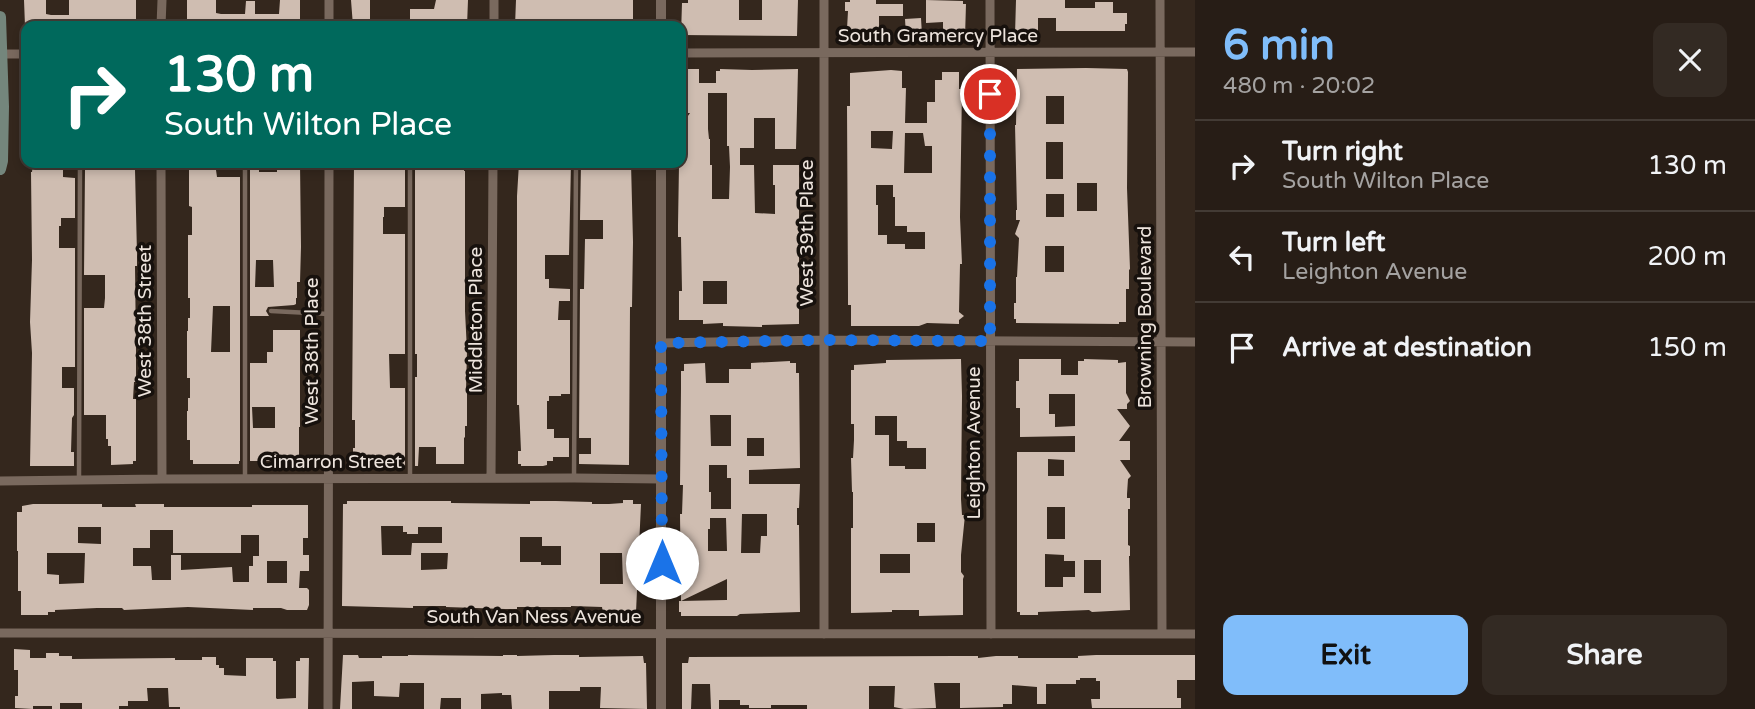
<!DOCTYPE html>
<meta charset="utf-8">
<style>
:root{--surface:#271d16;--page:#332a23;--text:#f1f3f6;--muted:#a4a2a1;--line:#433b35;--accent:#80bdfa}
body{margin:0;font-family:"Varela Round",sans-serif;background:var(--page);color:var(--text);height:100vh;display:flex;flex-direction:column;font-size:26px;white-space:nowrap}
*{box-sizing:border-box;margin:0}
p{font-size:23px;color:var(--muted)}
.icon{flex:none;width:38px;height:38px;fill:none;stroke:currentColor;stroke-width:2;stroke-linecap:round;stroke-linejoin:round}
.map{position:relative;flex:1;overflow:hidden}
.side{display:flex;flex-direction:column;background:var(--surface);width:560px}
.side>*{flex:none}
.banner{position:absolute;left:21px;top:21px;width:665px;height:147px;border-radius:14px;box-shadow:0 4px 10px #0003,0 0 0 2px var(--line);background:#00695c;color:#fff;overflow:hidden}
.pin{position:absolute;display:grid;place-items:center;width:60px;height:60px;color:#fff;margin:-30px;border:4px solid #fff;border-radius:50%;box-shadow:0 2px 7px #0007}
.me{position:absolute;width:77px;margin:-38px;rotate:0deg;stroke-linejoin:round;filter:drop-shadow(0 0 5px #0008)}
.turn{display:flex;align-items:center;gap:24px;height:147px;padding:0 28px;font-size:32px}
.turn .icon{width:91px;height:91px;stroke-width:2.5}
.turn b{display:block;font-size:49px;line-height:60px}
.round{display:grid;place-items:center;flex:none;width:74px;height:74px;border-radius:14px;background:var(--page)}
.summary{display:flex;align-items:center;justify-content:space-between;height:119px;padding:0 28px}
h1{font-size:42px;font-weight:700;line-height:52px;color:var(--accent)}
.action{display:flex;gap:14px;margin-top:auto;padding:14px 28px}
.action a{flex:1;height:80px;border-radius:14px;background:var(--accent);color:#111;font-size:28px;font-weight:700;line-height:80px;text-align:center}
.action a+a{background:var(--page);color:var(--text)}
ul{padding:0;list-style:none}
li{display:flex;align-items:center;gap:21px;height:91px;padding:0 28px;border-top:2px solid var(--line)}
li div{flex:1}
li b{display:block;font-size:26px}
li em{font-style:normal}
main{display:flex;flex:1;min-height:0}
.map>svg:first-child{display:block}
.building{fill:#cfbdb1;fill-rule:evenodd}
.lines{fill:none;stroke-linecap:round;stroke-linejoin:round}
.service{stroke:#79695e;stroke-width:4.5}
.minor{stroke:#79695e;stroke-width:9}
.tertiary{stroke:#79695e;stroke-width:10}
.secondary{stroke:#74867c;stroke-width:12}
.route{stroke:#1a73e8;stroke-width:12;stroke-dasharray:0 21.6}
.labels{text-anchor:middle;stroke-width:7;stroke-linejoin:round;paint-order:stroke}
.street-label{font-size:19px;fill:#ede4dd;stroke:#17110d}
</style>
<main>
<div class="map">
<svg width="1195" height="709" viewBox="0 0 1195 709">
<rect width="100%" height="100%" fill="#34271d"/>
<path class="building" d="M24 0H46V14L51 15H69V0H136V26H25Z
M187 0H216V13L221 14H245L246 1H255V14H279L280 0H300V26H189V23H187Z
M351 0H370V26H353Z
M436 0H468L467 26H410V9H434Z
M516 0H633V26H605V20L575 21V26H515Z
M688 0H739V20H762V0H798L797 36 681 35 682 3H688Z
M850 0H876V4H903V16H879V34L877 35V37H863V34L849 33V29H847L848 11H845V2H850Z
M926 0 963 1V4H966L965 37H943V22L926 23Z
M1016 0H1065V8H1095V2H1113V13H1127V24H1125V31H1056V18H1038V35H1015Z
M921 18 922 35 906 36 905 19Z
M1086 68 1127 69 1128 72 1127 188 1130 269 1129 270V289H1126V322H1119V324L1016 323V319H1014V303H1016V277H1017L1019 238 1015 234 1020 220H1016V210H1017L1015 125H1016L1017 69ZM1046 96H1064V124H1046ZM1046 142H1063V179H1046ZM1077 183H1097V211H1077ZM1046 194H1064V217H1046ZM1045 246H1064V272H1045Z
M682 69H699V83H716V71H720V69L752 70 798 69 796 149H775V118H754V148H740V165H754L755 213 775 214V185H773V165H799V324L762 325V327L723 326V323L703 324V320H679V291H682L681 237H678V225L679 165H681V139H683L681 126 690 113H681ZM708 93H727V146H729L730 167 729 199H712V165H710V139H709L708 129ZM703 281H727V304H703Z
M891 70 902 71V88H906L905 123H927V102H935V80H942V72H959V89H962L960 217 962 264H960L959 312 964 316 959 320V324L927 323 919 326H851V305H848V295L847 106H850V73ZM871 131H893L892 149 871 148ZM905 133H923L925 146H932V173H904ZM876 185H893V197H895V226H907V232H925V249H905V244H887V235H878V205H876Z
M33 163H57V168H63V177L75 178V218H61V226H59V248H75V367H62V388H74V415L72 418 71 452H74V466H30L32 353 30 322 32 260 31 172H32Z
M107 163H134L135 170 137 254V266H135L136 351V382H134L133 399H136V461H133V464L111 465V446H108V439H106V415H84V308H104L105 298V275H84L85 169H107Z
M190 163H215L217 177H240V461H239V464H193V460H190V440H187V411H188V398H190V378H187V331H188V318H190V298H188V235H192V207L189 206V170H190ZM213 306H230V352H211Z
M277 163H300L301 247 300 282H297V298H296V304L294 305 268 307 266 311 269 316H250V168H259V172H277ZM256 260H273L274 287H255Z
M354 163H386V167L405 168V207H384V217H383V234H405V354H389L390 388H405V466L396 467V463H390V460L366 461V466H353V448H355V420H352Z
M431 163H464V171H465V311L467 351 466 390H467V426H465V437L464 438V464H436V447H419L418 466H415V377H417V354H415V168H431Z
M519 163H571L569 255H545V279H549V288L570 289V301H559L558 320H570V394H561V396H549V401H547V429H554V438H569V457H553V461H547V465L543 466H521V464H518V451H521L519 405H517V196Z
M581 163H631L633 242 632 307H630L629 465 579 464V454H591V438H579L580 289H584L585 239H603V220H580Z
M273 330H300V427H299V467L271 466V461H250V363H267V352H273ZM252 407H275V428H253Z
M961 359 962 396 961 499 962 515H965L961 555V572L964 576 963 579V615L919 616V610H892V612L851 613V528H853V492H852L851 458H853L854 440V424H851V370H854V365L886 363V360ZM875 416H897V441H907V448H926V469H905V466H889V435H875ZM917 523H935V542H917ZM880 554H910V573H880Z
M1019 359H1061V375H1078V361H1084V359L1118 360V363L1126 362V393L1130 401 1127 404V409H1117L1130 426 1119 441H1130V460H1120L1131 476 1128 479 1127 494V498H1130V509H1128V545L1130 546V556H1129L1130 610 1092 612 1089 610 1038 612V615H1020V612H1017V452H1075V436L1020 437V408H1016V381H1019ZM1049 394H1075V426L1055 427V414H1049ZM1048 459 1064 460V476H1048ZM1047 507H1065V539H1047ZM1045 554 1064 555V561H1075V577H1063V587H1045ZM1084 560H1101V593H1084Z
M790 361V363H796V373H799L800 468 749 470V484H800L799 508H797V525H799L800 612 740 614 737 616H681V612H679V601H681L680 514H682L683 485H680L681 388V371H684V364L705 363 706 383H729V369H751V363ZM710 415H731V446H711ZM747 438H764V456H747ZM709 465H727V478H731V509H711V492H709ZM742 514H767V536H761L760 553H741ZM710 518H726L727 551H708V529H710ZM727 579V600L681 601Z
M623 500H633V504H641L636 612 603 613 602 607 571 606V607H517V609H505L446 607V606H413V608L342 606 343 504H347V501H451V503L530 504V501H556L592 502V504H609L623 503ZM381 526H403V532H407V534H418V527H442V543H412L411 555H382ZM520 537H542V546H561V565H541V562H520ZM421 553H448L447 569 421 570ZM600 553H622L623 584H600Z
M33 504H102V507H136L135 504H164V507H252V505H308V538H303V555H309V571H300L299 588H307L309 590V605L307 610H287L281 608H253V610L188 607 124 610 122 608H97L55 610V612H48V615H21V591H18V551H17V512H22V506ZM78 527H101V544L78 543ZM150 530H173V553H241V535H259V556H253V566H249V582H233L232 567 181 570V555H171V580H152L151 566H133V548H150ZM47 553H85L84 583 59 584V575L47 574ZM267 561H287V583H267Z
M14 649 30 650V658H46V653H59V656H72V659L175 658V660H202V657H216V665H219V668H224V675L246 676V658H273V661H276V698L277 699 296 698V661H300V658H309L308 709H180V707H169L168 688H147L148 701H128V706H119V709H82V703H60V709H52V706H33V709L15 708V696H18V670H14Z
M343 655H358L359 658H382V656H408V655L503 656V655H517V656L554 655H579V657L643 656 644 663H646L647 709 600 708 601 687H580V691H549V709H512L511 695H502V693L481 694V709H461V698H441L440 709H424V683H400L399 697 374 696V681L352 682V709H340Z
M1096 655H1195V680H1177V698H1181V708H1092L1091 699H1100V681H1096V678H1080V680H1076V684H1046V704H1037V687L1012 685V704H1003V707L960 708V683H934L936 708 904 709 894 707 895 686H869V709H807V705H771V708H749V705H740V700H719V709H711L710 684H692L691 709H682V663H688L689 657 957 656H978V658L996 656H1018V658H1078V656Z"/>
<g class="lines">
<path class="service" d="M271 311 329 314
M574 477 576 163
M245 478V163
M410 478V163
M79 479 80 163"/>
<path class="minor" d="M990 0 991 634
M1160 0 1162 634
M161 26 162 0
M329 26V0
M494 26V0
M681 53 1195 52
M1 54H26
M161 163 162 479
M661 343 824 340 1195 342
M491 478 493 163
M0 481 162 479 574 478 661 479
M0 633 1195 634
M824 634V0
M328 708 329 163"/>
<path class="tertiary" d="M661 0V26
M661 163V709"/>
<path class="secondary" d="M0 17 3 107 2 161 0 169"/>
</g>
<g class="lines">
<path class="route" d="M662 563 661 343 824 340 990 341V94"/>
</g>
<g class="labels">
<g class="street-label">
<text x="938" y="42">South Gramercy Place</text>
<text transform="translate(806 233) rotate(-90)" y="7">West 39th Place</text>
<text transform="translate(1144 317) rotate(-90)" y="7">Browning Boulevard</text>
<text transform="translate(475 320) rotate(-90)" y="7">Middleton Place</text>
<text transform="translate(144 321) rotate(-90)" y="7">West 38th Street</text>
<text transform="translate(311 351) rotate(-90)" y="7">West 38th Place</text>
<text transform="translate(973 443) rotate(-90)" y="7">Leighton Avenue</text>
<text x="331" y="468">Cimarron Street</text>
<text x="534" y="623">South Van Ness Avenue</text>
</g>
</g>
</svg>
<div class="pin" style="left:990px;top:94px;background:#d93025"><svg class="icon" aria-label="arrive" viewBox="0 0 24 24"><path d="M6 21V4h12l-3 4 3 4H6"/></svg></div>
<svg class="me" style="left:662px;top:563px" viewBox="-20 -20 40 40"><circle r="19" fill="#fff"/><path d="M0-13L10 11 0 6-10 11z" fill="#1a73e8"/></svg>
<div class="banner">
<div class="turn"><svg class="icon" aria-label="right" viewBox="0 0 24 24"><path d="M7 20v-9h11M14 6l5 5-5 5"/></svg><div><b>130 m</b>South Wilton Place</div></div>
</div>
</div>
<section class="side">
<div class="summary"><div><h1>6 min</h1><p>480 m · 20:02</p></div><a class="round"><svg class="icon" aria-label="close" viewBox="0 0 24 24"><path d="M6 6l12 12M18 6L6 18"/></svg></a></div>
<ul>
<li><svg class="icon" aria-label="right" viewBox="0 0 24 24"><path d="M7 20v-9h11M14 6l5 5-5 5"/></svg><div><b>Turn right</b><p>South Wilton Place</p></div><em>130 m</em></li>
<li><svg class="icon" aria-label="left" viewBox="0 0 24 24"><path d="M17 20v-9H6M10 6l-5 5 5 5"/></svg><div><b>Turn left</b><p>Leighton Avenue</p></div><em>200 m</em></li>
<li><svg class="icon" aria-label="arrive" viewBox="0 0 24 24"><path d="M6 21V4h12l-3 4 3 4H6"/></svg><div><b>Arrive at destination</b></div><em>150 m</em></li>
</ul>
<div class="action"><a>Exit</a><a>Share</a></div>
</section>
</main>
